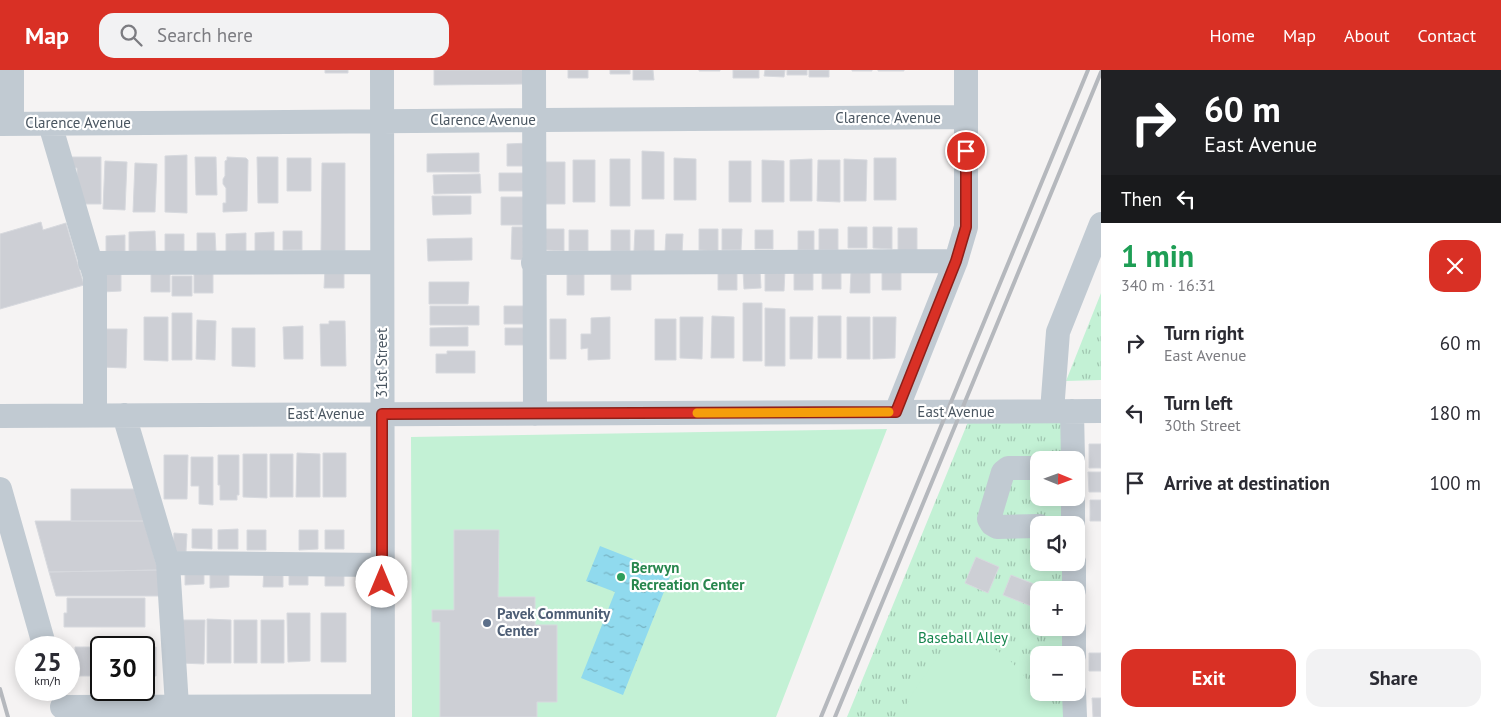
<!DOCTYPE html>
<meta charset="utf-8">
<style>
:root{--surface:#fff;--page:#f2f2f3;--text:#2b2b33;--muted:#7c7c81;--accent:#d93025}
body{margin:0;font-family:"PT Sans",sans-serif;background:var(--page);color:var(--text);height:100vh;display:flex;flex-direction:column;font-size:19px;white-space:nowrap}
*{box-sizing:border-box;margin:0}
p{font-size:16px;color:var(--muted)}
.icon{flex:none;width:28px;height:28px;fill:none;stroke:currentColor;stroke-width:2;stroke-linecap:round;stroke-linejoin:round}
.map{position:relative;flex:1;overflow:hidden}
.sheet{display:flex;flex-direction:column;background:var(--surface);width:400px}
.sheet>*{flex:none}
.top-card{background:#202124;color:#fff;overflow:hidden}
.needle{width:32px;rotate:91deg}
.buttons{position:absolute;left:1030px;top:381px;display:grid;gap:10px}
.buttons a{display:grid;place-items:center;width:55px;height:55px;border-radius:10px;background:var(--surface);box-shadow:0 2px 12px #0003;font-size:25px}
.speed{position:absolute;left:15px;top:566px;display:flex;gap:10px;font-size:25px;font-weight:700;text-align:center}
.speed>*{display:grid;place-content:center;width:65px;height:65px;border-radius:50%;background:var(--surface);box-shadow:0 2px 12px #0003;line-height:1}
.speed small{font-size:12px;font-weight:400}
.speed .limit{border:2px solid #111;border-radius:8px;background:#fff;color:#111}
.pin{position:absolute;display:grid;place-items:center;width:42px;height:42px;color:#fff;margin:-21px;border:2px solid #fff;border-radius:50%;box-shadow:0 1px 5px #0007}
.me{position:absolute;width:55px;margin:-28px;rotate:0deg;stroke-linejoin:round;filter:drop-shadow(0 0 4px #0008)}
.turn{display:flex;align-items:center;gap:18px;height:105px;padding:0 20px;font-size:22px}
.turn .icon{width:65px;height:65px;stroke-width:2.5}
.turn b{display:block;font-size:35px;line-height:42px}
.then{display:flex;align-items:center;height:48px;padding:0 20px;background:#0003;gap:10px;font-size:19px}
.round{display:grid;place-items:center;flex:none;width:52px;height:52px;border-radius:15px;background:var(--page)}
.summary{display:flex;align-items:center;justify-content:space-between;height:85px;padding:0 20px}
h1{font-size:30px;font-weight:600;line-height:38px;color:#1e9e55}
.button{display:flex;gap:10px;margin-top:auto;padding:10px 20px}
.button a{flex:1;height:58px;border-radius:15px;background:var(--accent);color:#fff;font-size:20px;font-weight:600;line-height:58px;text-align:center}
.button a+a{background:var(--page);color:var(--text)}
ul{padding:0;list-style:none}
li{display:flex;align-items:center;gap:15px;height:70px;padding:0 20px}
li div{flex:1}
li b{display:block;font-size:19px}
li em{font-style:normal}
header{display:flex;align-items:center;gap:30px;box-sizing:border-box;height:70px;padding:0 25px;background:var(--accent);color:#fff}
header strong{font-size:24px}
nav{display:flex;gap:28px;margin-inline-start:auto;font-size:18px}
.search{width:350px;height:45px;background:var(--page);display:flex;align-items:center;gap:12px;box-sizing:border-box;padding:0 18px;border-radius:15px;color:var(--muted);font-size:19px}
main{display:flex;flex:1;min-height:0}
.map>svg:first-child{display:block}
.grass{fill:url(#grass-tufts)}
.pitch{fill:#c3f1d5}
.water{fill:url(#water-ripples)}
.building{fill:#cdcfd5;stroke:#d7d9de}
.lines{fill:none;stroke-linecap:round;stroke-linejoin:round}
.minor{stroke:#c1cad2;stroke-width:24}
.rail{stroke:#b5b8bd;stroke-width:4}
.route-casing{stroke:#8d1f18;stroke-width:12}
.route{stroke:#d93025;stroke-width:9}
.slow{stroke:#f59e0b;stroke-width:9}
.leisure-dot{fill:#2e9e5b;stroke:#fff;stroke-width:2}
.service-dot{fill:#5c6f8a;stroke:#fff;stroke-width:2}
.labels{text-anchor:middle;stroke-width:4.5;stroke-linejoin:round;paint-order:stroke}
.street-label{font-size:15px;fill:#4a5661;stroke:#fff}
.leisure-label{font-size:15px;font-weight:bold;fill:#27864d;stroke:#fff;text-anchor:start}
.service-label{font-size:15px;font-weight:bold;fill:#4e5e75;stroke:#fff;text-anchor:start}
.park-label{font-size:15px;fill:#17864f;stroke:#fff}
</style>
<header>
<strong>Map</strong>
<div class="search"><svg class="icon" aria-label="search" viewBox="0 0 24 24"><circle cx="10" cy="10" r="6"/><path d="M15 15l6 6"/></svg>Search here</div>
<nav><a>Home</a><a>Map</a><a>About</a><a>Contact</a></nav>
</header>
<main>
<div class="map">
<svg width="1101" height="647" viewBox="0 0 1101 647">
<defs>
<pattern id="grass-tufts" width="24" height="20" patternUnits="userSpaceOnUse" patternTransform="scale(1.25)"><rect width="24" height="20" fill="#c3f1d5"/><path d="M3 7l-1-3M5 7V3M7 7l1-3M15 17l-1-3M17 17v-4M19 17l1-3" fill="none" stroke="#a0c6b0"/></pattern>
<pattern id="water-ripples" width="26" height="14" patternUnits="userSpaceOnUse" patternTransform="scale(1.25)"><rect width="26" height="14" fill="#90daee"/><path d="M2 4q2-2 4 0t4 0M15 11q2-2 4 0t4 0" fill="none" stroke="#78b4c4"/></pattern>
</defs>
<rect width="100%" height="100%" fill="#f5f3f3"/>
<path class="grass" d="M1101 223V310L1066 311Z
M1066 351V390H1039V428H1066L1067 455H1039V492L1067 493V520H1039V558H1068V585H1039V622L1068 623 1069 647H847L968 352Z"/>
<path class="pitch" d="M887 359 776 647H412L411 367Z
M957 559C972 566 986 573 999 582 1020 596 1039 625 1050 647H903L910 627Z"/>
<path class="water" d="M600 476 671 504 623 625 581 608 615 522 586 511Z"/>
<path class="building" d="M325 0H348V3H325Z
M434 0H523L524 14 434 15Z
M568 0H588V8H568Z
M610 0H630V4H610Z
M633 0H653L654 10H633Z
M699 0H720V1H699Z
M733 0H759V8H733Z
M765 0H785L784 7 764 6Z
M787 0H807V5H787Z
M809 0H829V7H809Z
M852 0H872V1H852Z
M878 0H904V1H878Z
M528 73V96H507V74Z
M642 81 664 82V129H642Z
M479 83V102H427V84Z
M187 85V143L165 142V86Z
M67 87H101V134H77V98H67Z
M195 87H216L217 125H196Z
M227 87 246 88 248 90 247 141 223 142V133H226V118L223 114V109L225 106V91L227 90Z
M257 87H278V133H258Z
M287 88H311V121H287Z
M674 88 696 89V130H674Z
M874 88H896V130H874Z
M610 89H630V136H610Z
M812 89V131H790V90Z
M844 89 867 90 866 131H844Z
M573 90H595V132H573Z
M762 90 784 91V132H762Z
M818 90H840V132L817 131Z
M105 91 127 92 125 140 103 139Z
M729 91H751V132H729Z
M542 92H565V134H542Z
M135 93 157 94 155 142H133Z
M322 93H345V181H321Z
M499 103H525L526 121H499Z
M480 104 481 123 434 124 433 105Z
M432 126H471V144L433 145Z
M501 127H525V155H501Z
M41 152 43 160 66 153 84 215 0 239V164Z
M512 157H528L527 190 511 189Z
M848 157H867V178H848Z
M873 157H892V179L873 178Z
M898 158H917V183H898Z
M545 159H564V181L545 180Z
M699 159H718V181L699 180Z
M722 159H742L741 180H722Z
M819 159H838V180H819Z
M569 160H588V181H569Z
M611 160H630V181H611Z
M635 160H654V182L634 181Z
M755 160H773V179H755Z
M155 161 156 184H129V162Z
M283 161H302V180H283Z
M798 161H814V180H798Z
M274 162V182H255V163Z
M197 163H215L216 183H197Z
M246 163V183H226V164Z
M165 164H184V183L165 184Z
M666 164H683L682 183 665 182Z
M125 165V185H106V166Z
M472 168V190L428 191 427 169Z
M822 197 841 198V219H822Z
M325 198H344V218H324Z
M611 199H631V220H611Z
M718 199H737V220H718Z
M760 199 761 218 744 219 743 200Z
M794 199H813V220H794Z
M882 199H901V220H882Z
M567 200H584V225H567Z
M765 200H785L784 221H765Z
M102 202H121V221L102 222Z
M151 202H170V222H151Z
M851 202H870V223H850Z
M194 203H213V223H194Z
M172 206H192V226H172Z
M429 212H469L468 234H429Z
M743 233H762V291H743Z
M430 236H479V255H430Z
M504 236H524V254H504Z
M765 238 785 239V296H765Z
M172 243H192V290H172Z
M712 246 734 247V288H711Z
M818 246H841V288H818Z
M144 247H168V291L144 290Z
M610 247V289L588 290V278L581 279V264H591V248Z
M680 247H703L702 289 680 288Z
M790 247H813L812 289H790Z
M847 247H870V289H847Z
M873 247H896L895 288 873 289Z
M550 249H566V289H550Z
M655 249H676V290H655Z
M197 250 216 251 215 290 196 289Z
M329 251H345L346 296H321L320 254H329Z
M303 256V289H284L283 257Z
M468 257V276H430V258Z
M232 258H255V297L232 296Z
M505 258H524V275H505Z
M102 259H127L126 298 101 297Z
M447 281H475V303H436V284H447Z
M1089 374H1101V398H1089Z
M297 383 320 384V427H296Z
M323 383H346V427H323Z
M243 384H267V428L243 427Z
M270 384H293V427H270Z
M164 385H188L187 429H164Z
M218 385H239V425H237V430H220V415H218Z
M191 387H213V435L199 434V416H191Z
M1088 402H1101V422H1089Z
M71 419H134L144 451H71Z
M1090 430H1101V451H1090Z
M35 451H144L158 500 49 502Z
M192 459H212V479L192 478Z
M238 459V479H218V460Z
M247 460H266V480H247Z
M299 460H318V479L299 480Z
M325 460H344V479H325Z
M454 460H499L498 527H535V555H557V632H537V647H440V552H432V540H454Z
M174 463 187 464 186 482H173Z
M976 487 999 497 988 523 965 513Z
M185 495H204V514L185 515Z
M289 496H308V515H289Z
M325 496H344V516H325Z
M210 498H229V517L210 518Z
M264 498H283V517H263Z
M158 500 163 526H56L49 502Z
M1011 505 1039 516 1031 536 1003 525Z
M67 528H145V557H64V543H67Z
M287 543H310V591L288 592Z
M321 543H346V592H321Z
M207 549 231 550V593H207Z
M181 550H205L204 594 181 593Z
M234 550H257V593H234Z
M261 550H284V593H261Z
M75 577H156V606H144V578H101V606H79L78 592H75Z
M1089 583H1101V601H1089Z
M1092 628H1101V647H1093Z"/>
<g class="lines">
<path class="minor" d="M382 0 383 647
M534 0 535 344
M0 54 966 47
M12 54V0
M50 54 95 207V345
M90 193 382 192
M533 193 956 191
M1052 341 1058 262 1101 154
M1072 341 1073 390
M896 342 956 191 966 157V0
M124 345 168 493 177 636
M0 346 1101 341
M1039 398H1008L1003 402 989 449 992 454 997 457 1039 456
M0 419 45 578
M1073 428V455
M1074 492V520
M168 493 382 495
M1074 558V585
M1074 622 1075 647
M62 637 383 636"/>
<path class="rail" d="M0 619 8 647
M821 647 1088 0
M835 647 1101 2"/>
</g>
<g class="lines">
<defs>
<path id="route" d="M382 512V344L896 342 956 191 966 157V81"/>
</defs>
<use href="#route" class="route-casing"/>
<use href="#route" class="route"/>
<path class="slow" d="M697 343 889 342"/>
</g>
<circle class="leisure-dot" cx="621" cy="507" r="5"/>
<circle class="service-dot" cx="487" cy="553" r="5"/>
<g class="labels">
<g class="street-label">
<text x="888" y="53">Clarence Avenue</text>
<text x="483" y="55">Clarence Avenue</text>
<text x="78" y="58">Clarence Avenue</text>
<text transform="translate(382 293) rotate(-90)" y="5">31st Street</text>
<text x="956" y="347">East Avenue</text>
<text x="326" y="349">East Avenue</text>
</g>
<g class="leisure-label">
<text x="631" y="503">Berwyn<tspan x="631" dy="17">Recreation Center</tspan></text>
</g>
<g class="service-label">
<text x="497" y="549">Pavek Community<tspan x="497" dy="17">Center</tspan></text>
</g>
<g class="park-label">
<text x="963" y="573">Baseball Alley</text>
</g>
</g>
</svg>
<div class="buttons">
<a><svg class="needle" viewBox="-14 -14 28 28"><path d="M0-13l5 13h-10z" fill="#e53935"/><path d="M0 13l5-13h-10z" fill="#7c7c81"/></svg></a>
<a><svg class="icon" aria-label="sound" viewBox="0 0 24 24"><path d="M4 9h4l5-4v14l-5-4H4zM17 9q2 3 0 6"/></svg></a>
<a>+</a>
<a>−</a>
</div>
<div class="speed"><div>25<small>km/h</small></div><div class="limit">30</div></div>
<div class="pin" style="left:966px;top:81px;background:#d93025"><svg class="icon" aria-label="arrive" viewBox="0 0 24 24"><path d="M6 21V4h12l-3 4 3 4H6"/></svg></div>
<svg class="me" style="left:382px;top:512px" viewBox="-20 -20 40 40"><circle r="19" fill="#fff"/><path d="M0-13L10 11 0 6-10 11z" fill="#d93025"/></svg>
</div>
<section class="sheet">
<div class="top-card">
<div class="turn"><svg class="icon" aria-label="right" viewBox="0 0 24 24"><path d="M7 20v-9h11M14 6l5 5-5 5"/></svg><div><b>60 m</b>East Avenue</div></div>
<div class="then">Then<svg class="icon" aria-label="left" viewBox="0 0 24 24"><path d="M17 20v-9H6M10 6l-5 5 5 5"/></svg></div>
</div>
<div class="summary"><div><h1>1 min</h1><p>340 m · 16:31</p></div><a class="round" style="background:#d93025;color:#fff"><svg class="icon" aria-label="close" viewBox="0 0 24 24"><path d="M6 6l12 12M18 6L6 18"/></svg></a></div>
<ul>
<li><svg class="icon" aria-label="right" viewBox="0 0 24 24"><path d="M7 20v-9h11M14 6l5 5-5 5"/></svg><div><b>Turn right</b><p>East Avenue</p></div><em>60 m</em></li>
<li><svg class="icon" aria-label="left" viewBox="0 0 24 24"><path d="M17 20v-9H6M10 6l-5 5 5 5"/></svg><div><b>Turn left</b><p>30th Street</p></div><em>180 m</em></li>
<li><svg class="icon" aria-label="arrive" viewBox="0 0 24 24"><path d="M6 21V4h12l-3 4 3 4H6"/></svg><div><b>Arrive at destination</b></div><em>100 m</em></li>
</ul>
<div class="button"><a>Exit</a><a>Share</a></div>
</section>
</main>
